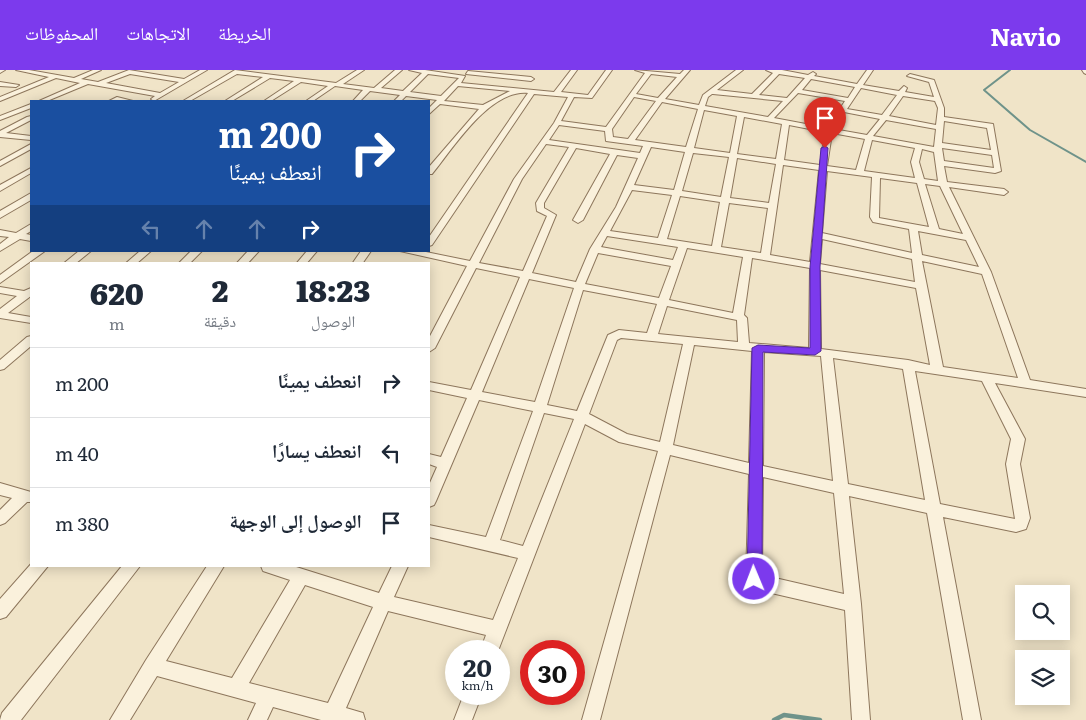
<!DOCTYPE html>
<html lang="ar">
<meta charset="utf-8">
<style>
:root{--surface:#fff;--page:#f2f2f3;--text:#1f2937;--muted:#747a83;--line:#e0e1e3;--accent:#7c3aed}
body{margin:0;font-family:Literata,"Noto Naskh Arabic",serif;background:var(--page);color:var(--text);direction:rtl;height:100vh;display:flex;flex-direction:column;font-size:19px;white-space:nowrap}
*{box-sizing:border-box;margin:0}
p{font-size:16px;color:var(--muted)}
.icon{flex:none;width:28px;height:28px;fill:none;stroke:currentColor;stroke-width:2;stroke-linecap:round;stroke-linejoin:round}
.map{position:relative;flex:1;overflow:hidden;direction:ltr}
.details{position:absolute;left:30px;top:192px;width:400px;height:305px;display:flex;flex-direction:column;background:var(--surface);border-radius:0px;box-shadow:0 2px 12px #0003;direction:rtl}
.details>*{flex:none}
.top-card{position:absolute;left:30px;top:30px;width:400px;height:152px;border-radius:0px;box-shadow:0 2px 12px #0003;direction:rtl;background:#1a4fa0;color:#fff;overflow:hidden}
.controls{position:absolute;left:1015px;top:515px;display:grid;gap:10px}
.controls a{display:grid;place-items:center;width:55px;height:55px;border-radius:0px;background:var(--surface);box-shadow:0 2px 12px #0003;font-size:25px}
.speed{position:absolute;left:445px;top:570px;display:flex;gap:10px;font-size:25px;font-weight:700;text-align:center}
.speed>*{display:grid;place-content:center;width:65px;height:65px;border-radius:50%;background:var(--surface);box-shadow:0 2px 12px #0003;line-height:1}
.speed small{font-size:12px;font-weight:400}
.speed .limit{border:8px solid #d22;background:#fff;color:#111}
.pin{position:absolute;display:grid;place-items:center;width:42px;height:42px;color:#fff;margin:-51px -21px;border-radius:50% 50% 50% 0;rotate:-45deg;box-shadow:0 0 5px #0007}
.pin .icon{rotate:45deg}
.me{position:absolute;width:55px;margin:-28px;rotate:359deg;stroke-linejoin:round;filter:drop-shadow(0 0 4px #0008)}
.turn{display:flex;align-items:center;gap:18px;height:105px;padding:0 25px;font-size:22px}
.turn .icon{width:65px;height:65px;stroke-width:2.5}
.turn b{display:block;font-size:35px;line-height:42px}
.lanes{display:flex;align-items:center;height:48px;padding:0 25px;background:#0003;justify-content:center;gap:25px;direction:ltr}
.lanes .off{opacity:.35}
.eta{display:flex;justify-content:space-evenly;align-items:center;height:85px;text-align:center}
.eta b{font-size:30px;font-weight:800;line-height:35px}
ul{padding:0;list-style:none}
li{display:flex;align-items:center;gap:15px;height:70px;padding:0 25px;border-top:1px solid var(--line)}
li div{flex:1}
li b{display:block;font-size:19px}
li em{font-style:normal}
header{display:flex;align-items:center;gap:30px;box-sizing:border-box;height:70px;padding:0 25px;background:var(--accent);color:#fff}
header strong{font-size:24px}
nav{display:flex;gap:28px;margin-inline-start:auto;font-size:18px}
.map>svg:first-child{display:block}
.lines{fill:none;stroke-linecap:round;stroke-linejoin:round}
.stream-far1{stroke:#6f938a;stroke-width:2}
.stream{stroke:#6f938a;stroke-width:4.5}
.minor-casing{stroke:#8d765c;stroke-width:2}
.minor{fill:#faf1dc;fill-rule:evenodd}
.route{fill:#7c3aed;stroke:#51269a}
</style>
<header>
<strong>Navio</strong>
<nav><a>الخريطة</a><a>الاتجاهات</a><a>المحفوظات</a></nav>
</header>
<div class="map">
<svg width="1086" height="650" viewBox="0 0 1086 650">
<rect width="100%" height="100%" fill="#f0e4c8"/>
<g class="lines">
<path class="stream-far1" d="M1010 0 984 20 1030 60 1086 92"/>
<path class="stream" d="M774 650 784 645 820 650"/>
<defs>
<path id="minor" d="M0 0H5L0 3Z
M16 0H29L74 8 93 0H101L81 9 98 12 129 0 184 9 200 0H207L154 31 151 29 155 26 88 14 47 31H39L80 13 56 8 0 31V27L49 7ZM130 4 179 12 160 23 106 13Z
M235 0 336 13 357 0H364L343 14 374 18 395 0H402L381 18 403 21 422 3 409 0H425L465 6 461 13 554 22 571 0H577L561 22 588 25 606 0H612L592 28 574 27 561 51 606 57 645 3 635 0 680 4 684 0H690L665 29 699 35 703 25 736 0H743L717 20 752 24 773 3 766 0H782L808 5 813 2 816 4 814 6 857 14 867 0H873L863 15 899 21 904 16 907 18 905 22 934 27 929 12 907 6 910 4 934 10 944 38V47L993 54 1001 101 995 103 944 96 947 112 1004 119 1008 122 1004 125 949 117 991 202 1030 310 1086 319V327L995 313 1025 369 1020 394 1030 448 1026 459 1016 462 943 447 981 650H963L927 443 849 426 861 534 870 650H852L845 540 767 522 748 514 746 509 749 404 670 385 600 650H582L658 381 619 372 585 354 498 581H480L486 565 388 541 346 638 363 643 365 650H321L273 637 267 650H248L256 633 157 606 130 650H110L146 590 207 496H224L166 591 232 608 290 510 263 501 261 496H293L379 523 392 496H408L394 527 493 550 518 488 429 467V455L486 467 533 341 479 330 436 431 434 435 429 437V415L437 397 429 394V384L441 387 467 328 429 320V312L471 320 520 207 476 198 435 278 429 282V268L467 196 400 181H421L470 191 514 109 554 53 568 27 534 24 432 175 429 176V167L528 23C490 19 454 77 432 104H429V97L479 39 440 34 429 44V38L437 30 406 26 401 31H394L400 25 370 21 360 31H353L363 20 335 16 313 31H306L328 16 301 12 271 31H264L294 11 270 8 232 31H225L263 7 237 4 190 31H183ZM428 4 459 8 441 26 410 22ZM651 4 677 7 658 28 636 24ZM779 4 805 8 787 28 759 25ZM811 9 855 17 848 28 802 20ZM458 16 510 21 483 35 444 31ZM861 18 897 25 882 45 847 39ZM798 23 845 31 827 58 774 48ZM712 24H713L783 31 768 47 705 36 708 27ZM903 26 935 31 938 38 936 55 889 46ZM634 27 656 31 628 69 613 67 612 59ZM662 32 698 39 686 77 635 70ZM704 40 737 46 730 83 694 78ZM844 42 880 49 867 65 833 59ZM744 47 782 54 776 89 737 84ZM886 50 936 59 934 77 873 66ZM944 51 987 58 991 80 942 73ZM559 55 605 61 606 71 643 76 640 83 549 70ZM789 55 825 62 820 95 784 90ZM832 63 865 69 856 100 827 96ZM872 70 915 78 911 92 915 108 864 101ZM546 74 569 77 536 133 537 141 547 146 523 201 479 193 522 109ZM651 77 685 82 674 120 634 115ZM576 78 610 84 573 150 578 153 583 150 617 85 638 88 616 137 590 179 576 212 532 203 556 145 544 138V133ZM942 78 992 85 994 98 944 91ZM922 79 934 82 938 111 924 109 919 92ZM693 83 729 87 721 127 682 121ZM737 88 776 94 769 133 730 128ZM783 95 819 100 810 192 770 185ZM827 101 872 107 870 147 873 152 909 159 912 183 822 163ZM880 108 917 113 929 157 879 148ZM925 114 940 116 963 164 939 159ZM632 120 672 125 658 168 610 161ZM680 126 720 132 712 176 667 169ZM729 133 768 138 761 183 721 177ZM918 161 966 170 979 197 922 185ZM607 166 678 177 673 190 601 177ZM822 169 912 189 915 212 820 194ZM687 178 743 187 733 243 669 230ZM598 183 671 196 659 228 585 214ZM752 188 810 198 809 278 749 273 747 248 744 245ZM922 191 982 204 1018 308 943 297ZM820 200 916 218 930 295 908 290 821 279ZM529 209 574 218 535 332 482 322ZM583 220 657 234 647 263 619 260 608 265 577 341 547 335ZM667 236 737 250 738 272 658 264ZM621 268 683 274 660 372 627 364 589 344 617 270ZM694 275 752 281 749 393 673 375ZM764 282 821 286 833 411 763 396ZM833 288 903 299 925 430 848 414ZM915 301 982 311 1011 369 1006 394 1015 449 940 434ZM544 343 574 349 523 476 500 470ZM763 407 834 423 844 524 762 505ZM305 515 373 537 328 633 249 613Z
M1082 0H1086V4L1084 3Z
M468 1 531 7 534 9 531 11 466 4Z
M0 12 19 15 16 17 0 16Z
M117 27 133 31H109Z
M31 34V38L0 50V46Z
M31 46V50L6 63 31 66V70L0 67V61L27 47Z
M31 74V79L0 96V91Z
M31 98V103L0 121V115Z
M31 123V130L0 148V141Z
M31 154V161L26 164 31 165V171L20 169 0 181V174L9 167 0 166V160L16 163Z
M33 181H45L0 213V205Z
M79 181H91L75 194H63Z
M140 181H151L136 194H125Z
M191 181H202L189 194H178Z
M248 181H259L247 194H236Z
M307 181H317L306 194H296Z
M361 181H371L362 194H352Z
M0 217 24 221 31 218V226L8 243 31 247V253L0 248V239L17 226 0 223Z
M31 266V276L4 299 0 300V290L27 267Z
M0 413 31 422V432H27L5 453 0 455V440L12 428 0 425Z
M31 494V496H48L6 547 0 549V529Z
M122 496H140L21 650H0L2 643Z
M464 624H482L472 650H454Z"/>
</defs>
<use href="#minor" class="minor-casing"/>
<use href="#minor" class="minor"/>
</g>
<path class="route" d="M825 76 828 78 820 197 821 281 815 285 763 282 762 509 759 513 754 515 749 513 747 509 752 278 758 275 810 278V197L821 78Z"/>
</svg>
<div class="controls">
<a><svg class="icon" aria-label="search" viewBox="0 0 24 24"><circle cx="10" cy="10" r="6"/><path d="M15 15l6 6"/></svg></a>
<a><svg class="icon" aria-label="layers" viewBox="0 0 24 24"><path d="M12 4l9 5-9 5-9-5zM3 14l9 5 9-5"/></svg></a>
</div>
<div class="speed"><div>20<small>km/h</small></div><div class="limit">30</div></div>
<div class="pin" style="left:825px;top:78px;background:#d93025"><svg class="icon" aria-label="arrive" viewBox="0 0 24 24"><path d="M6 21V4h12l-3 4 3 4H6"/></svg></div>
<svg class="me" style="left:754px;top:509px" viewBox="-20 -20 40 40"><circle r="17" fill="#7c3aed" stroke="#fff" stroke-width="3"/><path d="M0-11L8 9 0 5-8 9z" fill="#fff"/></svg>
<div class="top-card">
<div class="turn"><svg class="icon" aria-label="right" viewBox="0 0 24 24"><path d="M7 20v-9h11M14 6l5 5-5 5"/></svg><div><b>200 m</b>انعطف يمينًا</div></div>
<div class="lanes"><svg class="icon off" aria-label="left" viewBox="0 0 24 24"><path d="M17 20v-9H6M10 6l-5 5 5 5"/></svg><svg class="icon off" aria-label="ahead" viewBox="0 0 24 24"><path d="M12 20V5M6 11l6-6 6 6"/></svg><svg class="icon off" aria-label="ahead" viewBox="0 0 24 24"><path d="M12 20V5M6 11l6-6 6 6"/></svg><svg class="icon" aria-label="right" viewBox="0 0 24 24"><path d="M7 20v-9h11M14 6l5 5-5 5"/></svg></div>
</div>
<section class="details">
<div class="eta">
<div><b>18:23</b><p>الوصول</p></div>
<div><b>2</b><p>دقيقة</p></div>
<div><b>620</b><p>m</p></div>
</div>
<ul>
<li><svg class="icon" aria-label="right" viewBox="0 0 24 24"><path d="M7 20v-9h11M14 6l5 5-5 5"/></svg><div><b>انعطف يمينًا</b></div><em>200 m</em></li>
<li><svg class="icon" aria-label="left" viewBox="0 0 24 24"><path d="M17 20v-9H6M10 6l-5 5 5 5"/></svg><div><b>انعطف يسارًا</b></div><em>40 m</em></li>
<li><svg class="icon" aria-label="arrive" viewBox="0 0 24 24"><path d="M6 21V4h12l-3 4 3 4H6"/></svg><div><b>الوصول إلى الوجهة</b></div><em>380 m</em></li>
</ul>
</section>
</div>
